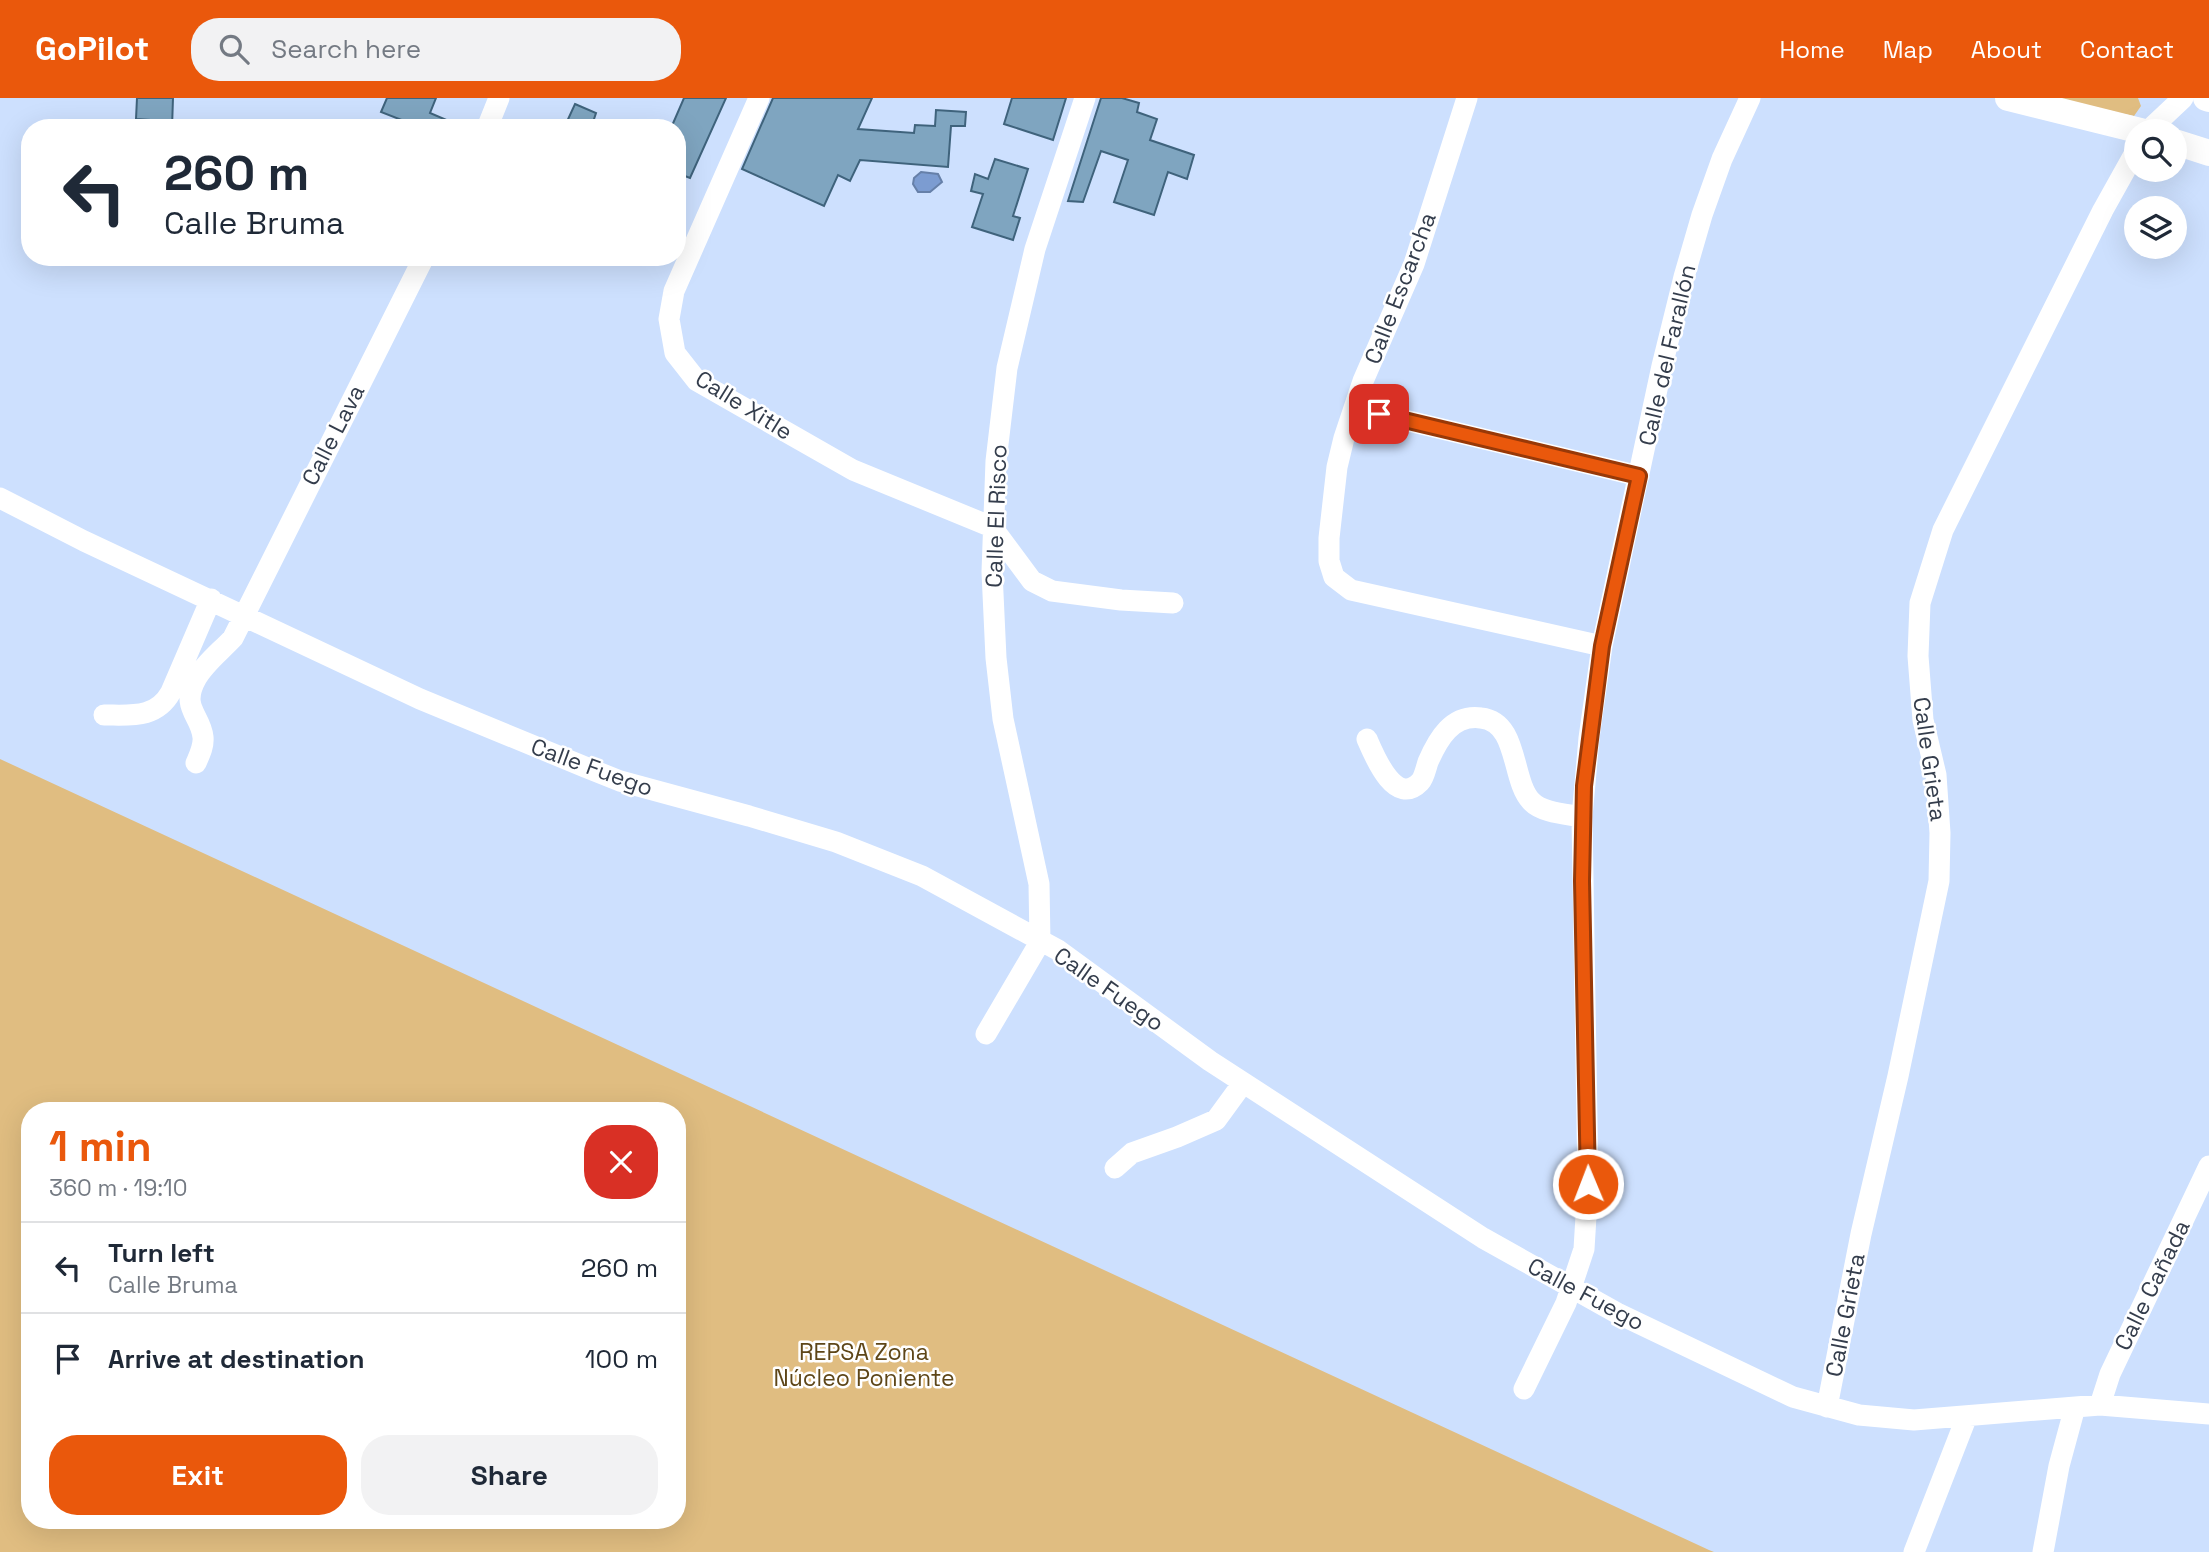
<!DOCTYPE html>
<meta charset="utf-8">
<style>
:root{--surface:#fff;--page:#f2f2f3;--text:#1f2937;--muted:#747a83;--line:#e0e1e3;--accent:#ea580c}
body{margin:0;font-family:"Space Grotesk",sans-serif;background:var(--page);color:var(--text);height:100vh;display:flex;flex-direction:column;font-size:26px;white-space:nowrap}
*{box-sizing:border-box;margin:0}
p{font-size:23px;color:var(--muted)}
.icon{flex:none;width:38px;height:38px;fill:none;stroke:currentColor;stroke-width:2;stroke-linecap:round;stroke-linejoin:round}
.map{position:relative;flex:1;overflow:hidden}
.panel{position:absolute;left:21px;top:1004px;width:665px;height:427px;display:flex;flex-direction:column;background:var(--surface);border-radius:28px;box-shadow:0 7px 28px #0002}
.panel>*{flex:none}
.guide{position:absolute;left:21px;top:21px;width:665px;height:147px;border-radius:28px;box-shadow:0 7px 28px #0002;background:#fff;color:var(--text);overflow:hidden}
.fabs{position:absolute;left:2124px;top:21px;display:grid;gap:14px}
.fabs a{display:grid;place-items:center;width:63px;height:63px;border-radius:50%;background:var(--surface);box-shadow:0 7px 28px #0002;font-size:35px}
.pin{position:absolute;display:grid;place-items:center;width:60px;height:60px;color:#fff;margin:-30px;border-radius:14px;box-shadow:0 4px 10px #0006}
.me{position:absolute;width:77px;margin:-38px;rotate:359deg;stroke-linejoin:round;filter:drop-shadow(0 0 5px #0008)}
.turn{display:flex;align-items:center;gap:24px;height:147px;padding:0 28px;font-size:32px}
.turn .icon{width:91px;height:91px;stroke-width:2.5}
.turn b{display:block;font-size:49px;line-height:60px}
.round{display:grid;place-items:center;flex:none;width:74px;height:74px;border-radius:28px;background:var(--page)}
.summary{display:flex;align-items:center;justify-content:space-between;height:119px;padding:0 28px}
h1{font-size:42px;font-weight:700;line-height:52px;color:var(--accent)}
.primary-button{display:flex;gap:14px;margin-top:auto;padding:14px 28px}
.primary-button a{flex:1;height:80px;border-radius:28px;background:var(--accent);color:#fff;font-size:28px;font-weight:700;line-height:80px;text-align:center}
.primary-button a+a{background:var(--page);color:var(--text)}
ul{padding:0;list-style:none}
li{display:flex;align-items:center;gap:21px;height:91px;padding:0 28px;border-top:2px solid var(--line)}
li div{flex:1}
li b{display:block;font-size:26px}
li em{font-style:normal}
header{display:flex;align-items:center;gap:42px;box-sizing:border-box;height:98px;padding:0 35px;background:var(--accent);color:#fff}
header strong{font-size:33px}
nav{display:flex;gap:38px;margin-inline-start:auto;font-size:24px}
.search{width:490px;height:63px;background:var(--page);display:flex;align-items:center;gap:18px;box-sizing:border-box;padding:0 24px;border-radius:28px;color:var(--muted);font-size:26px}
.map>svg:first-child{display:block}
.green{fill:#e0bd81;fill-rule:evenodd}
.water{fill:#7c9cd1;stroke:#6680a9;stroke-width:2}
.building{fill:#7fa5c0;stroke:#3f637c;stroke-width:2}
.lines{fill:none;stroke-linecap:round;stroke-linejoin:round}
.minor{stroke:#fff;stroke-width:21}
.major{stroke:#fff;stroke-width:26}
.route-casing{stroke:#983908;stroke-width:18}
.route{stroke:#ea580c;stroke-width:12}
.labels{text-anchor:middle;stroke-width:5;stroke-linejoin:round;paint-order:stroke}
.street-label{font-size:23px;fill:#343d4c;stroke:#fff}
.park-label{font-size:23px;fill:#5e4618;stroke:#fff}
</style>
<header>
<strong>GoPilot</strong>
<div class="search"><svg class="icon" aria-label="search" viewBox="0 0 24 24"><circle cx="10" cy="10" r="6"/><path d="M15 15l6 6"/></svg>Search here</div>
<nav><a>Home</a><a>Map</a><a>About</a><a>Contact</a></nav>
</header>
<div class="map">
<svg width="2209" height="1454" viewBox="0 0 2209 1454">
<rect width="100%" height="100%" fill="#cde0fe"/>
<path class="green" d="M2046 0H2138L2141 8 2134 18Z
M0 661 1709 1452 1714 1454H0ZM30 1013H677V1423H30Z"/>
<path class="water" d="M921 74 938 76 942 84 930 94H918L913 86 914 80Z"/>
<path class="building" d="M137 0H173L172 30H150V22L136 21Z
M387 0H436L430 15 465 30H422L381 14Z
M684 0H726L690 80 677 75V30H671Z
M773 0H872L858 31 914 35 915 27 935 28 936 12 966 14 965 28H951L948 69 860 62 850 83 838 77 824 108 742 71Z
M1012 0H1066L1053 42 1004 26Z
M1101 0H1122L1139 5 1137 14 1157 21 1150 42 1194 57 1187 81 1168 74 1154 117 1114 104 1128 62 1101 53 1083 104 1068 103Z
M575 6 596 15 591 30H564Z
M995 61 1028 71 1013 118 1020 120 1013 142 972 129 983 96 971 93 975 76 988 81Z"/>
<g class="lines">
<path class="minor" d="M759 0 674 193 669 221 675 255 697 283 853 372 992 429 1032 483 1052 493 1121 502 1173 505
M1467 0 1414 166 1363 283 1344 340 1337 369 1329 440V463L1334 479 1351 492 1602 548
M487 30 499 0
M2148 33 2183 0
M1354 310 1639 378
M0 400 84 443 420 601 585 669 620 683 749 718 836 744 922 778 1058 852 1210 963 1483 1140 1617 1215 1793 1299 1859 1317 1914 1322 2100 1307 2209 1316
M104 617C131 617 156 621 171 594L211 501
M1367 641C1374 657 1395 710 1420 684 1424 680 1426 670 1428 664 1438 641 1452 616 1481 620 1519 624 1511 682 1531 703 1542 715 1567 716 1582 719
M196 665C200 656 204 648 203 639 201 617 180 610 196 581 204 566 221 553 233 540L424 159
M986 936 1040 844 1039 786 1003 621 996 560 992 474 996 363 1007 270 1035 151 1085 0
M1115 1070 1132 1055 1177 1039 1216 1022 1243 985
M1524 1291 1566 1205 1584 1151 1588 1086 1582 719 1589 640 1602 548 1662 268 1684 179 1702 117 1722 61 1750 0
M2100 1307 2110 1276 2209 1068
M1827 1309 1861 1136 1898 978 1939 783 1940 735 1936 677 1923 622 1918 558 1920 505 1943 432 2103 112 2137 51
M1914 1454 1967 1318
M2043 1454 2059 1368 2075 1309"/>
<path class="major" d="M2008 0 2141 33
M2206 0 2209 1
M2175 44 2209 55"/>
</g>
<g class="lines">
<defs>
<path id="route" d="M1379 316 1639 378 1602 548 1584 688 1582 783 1588 1086"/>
</defs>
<use href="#route" class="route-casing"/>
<use href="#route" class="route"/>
</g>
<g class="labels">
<g class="street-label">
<text transform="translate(1400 190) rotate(-69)" y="8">Calle Escarcha</text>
<text transform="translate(1667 257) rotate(-77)" y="8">Calle del Farallón</text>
<text transform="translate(744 307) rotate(32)" y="8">Calle Xitle</text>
<text transform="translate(333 337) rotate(-63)" y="8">Calle Lava</text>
<text transform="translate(996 418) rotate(-88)" y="8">Calle El Risco</text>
<text transform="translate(1930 661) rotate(82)" y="8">Calle Grieta</text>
<text transform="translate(592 669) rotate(20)" y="8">Calle Fuego</text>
<text transform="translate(1109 891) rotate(35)" y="8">Calle Fuego</text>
<text transform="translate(2152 1187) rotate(-64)" y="8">Calle Cañada</text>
<text transform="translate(1586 1196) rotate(28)" y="8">Calle Fuego</text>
<text transform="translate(1845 1217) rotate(-79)" y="8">Calle Grieta</text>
</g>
<g class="park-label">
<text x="864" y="1262">REPSA Zona<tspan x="864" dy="26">Núcleo Poniente</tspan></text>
</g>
</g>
</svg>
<div class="fabs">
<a><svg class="icon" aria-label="search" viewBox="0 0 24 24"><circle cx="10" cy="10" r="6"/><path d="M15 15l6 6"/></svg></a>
<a><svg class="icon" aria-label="layers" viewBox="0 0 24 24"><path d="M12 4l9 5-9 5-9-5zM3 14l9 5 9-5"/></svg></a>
</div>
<div class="pin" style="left:1379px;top:316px;background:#d93025"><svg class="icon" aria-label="arrive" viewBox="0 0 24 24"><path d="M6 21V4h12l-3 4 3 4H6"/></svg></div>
<svg class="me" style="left:1588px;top:1086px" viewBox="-20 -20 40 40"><circle r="17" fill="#ea580c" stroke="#fff" stroke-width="3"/><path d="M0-11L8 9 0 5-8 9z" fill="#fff"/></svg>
<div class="guide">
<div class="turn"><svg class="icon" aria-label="left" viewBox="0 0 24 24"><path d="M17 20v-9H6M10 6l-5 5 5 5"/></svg><div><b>260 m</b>Calle Bruma</div></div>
</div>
<section class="panel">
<div class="summary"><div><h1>1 min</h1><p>360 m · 19:10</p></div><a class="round" style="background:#d93025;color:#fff"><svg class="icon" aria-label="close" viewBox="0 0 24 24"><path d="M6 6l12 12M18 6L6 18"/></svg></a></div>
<ul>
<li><svg class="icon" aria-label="left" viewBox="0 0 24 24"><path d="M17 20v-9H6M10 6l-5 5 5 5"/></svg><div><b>Turn left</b><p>Calle Bruma</p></div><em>260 m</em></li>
<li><svg class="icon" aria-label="arrive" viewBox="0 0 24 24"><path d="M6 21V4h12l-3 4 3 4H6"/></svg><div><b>Arrive at destination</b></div><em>100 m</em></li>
</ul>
<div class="primary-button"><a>Exit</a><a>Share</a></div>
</section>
</div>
